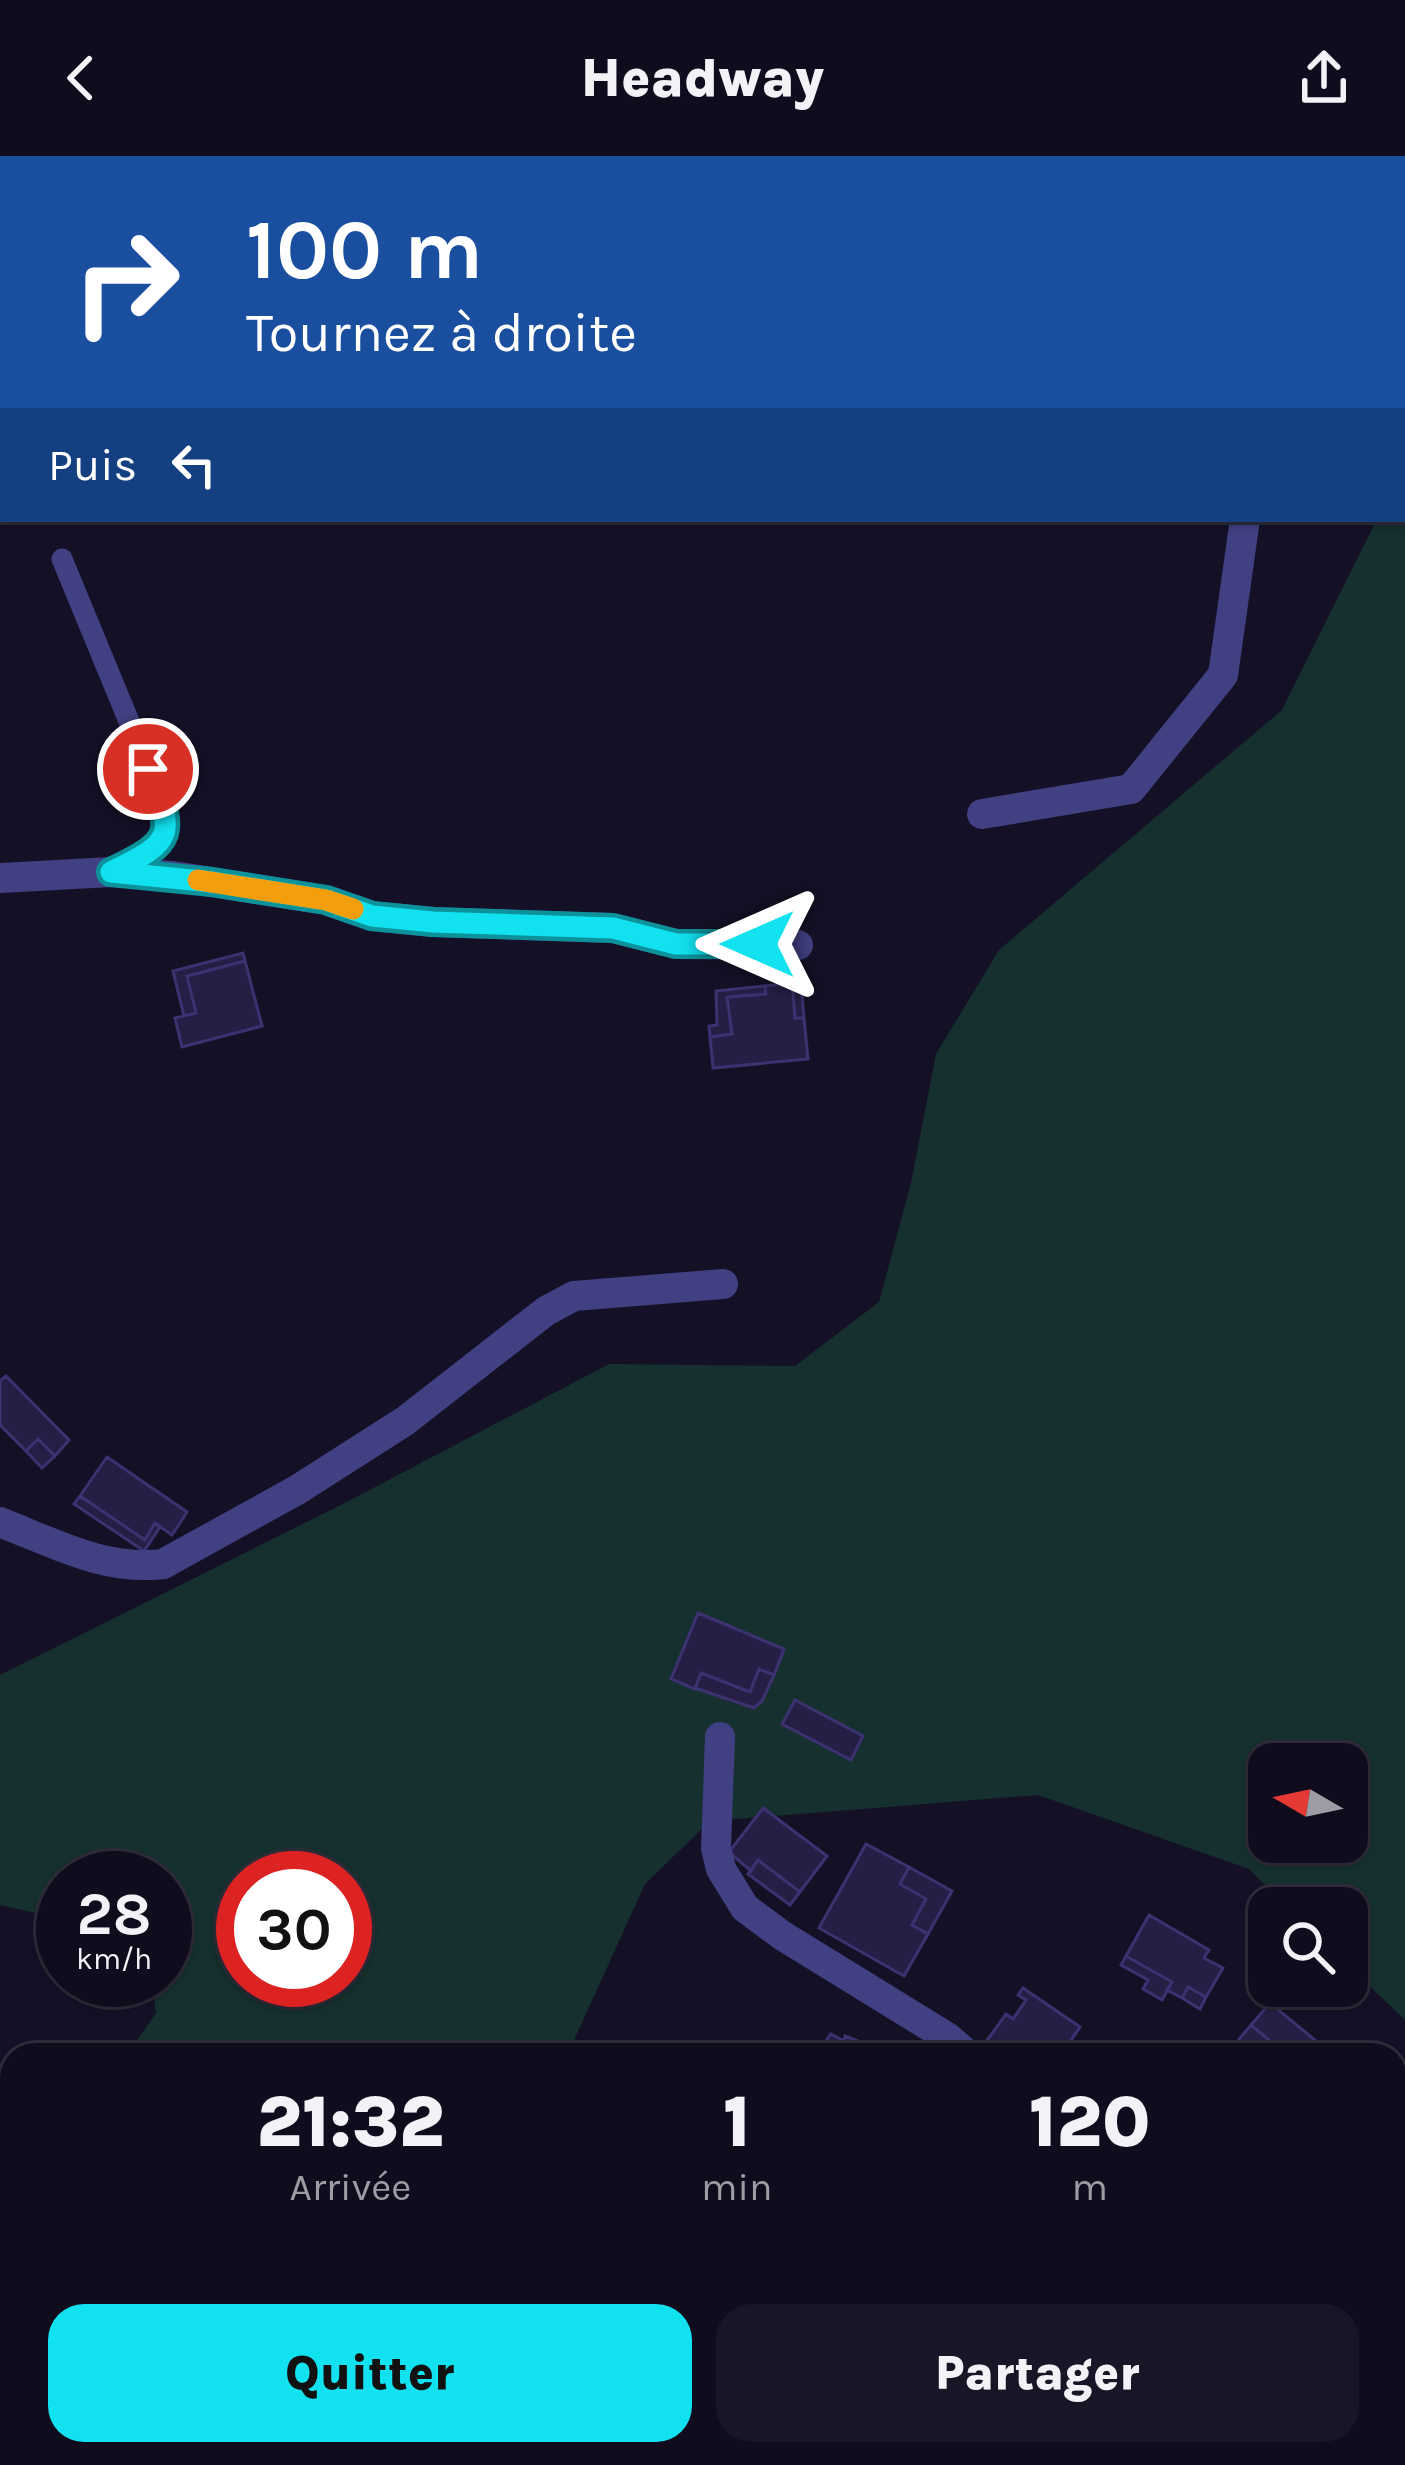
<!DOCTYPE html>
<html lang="fr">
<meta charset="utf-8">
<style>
:root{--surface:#0f0d1d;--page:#181626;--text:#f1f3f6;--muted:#9b9ca4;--line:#2f2d3b;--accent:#12e1ef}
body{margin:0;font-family:Karla,sans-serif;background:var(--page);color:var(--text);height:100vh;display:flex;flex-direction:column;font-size:45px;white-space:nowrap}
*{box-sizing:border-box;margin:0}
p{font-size:39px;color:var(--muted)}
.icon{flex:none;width:66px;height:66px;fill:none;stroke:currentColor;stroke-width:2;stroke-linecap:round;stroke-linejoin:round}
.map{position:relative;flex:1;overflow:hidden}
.side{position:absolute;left:0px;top:1887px;width:1407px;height:423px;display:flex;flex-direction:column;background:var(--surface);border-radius:36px 36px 0 0;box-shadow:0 3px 9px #0004,0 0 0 3px var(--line)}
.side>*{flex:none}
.banner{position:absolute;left:0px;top:0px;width:1407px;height:366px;box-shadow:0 3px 9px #0004,0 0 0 3px var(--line);background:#1a4fa0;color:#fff;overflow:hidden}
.needle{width:78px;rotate:279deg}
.fabs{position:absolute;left:1248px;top:1587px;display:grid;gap:24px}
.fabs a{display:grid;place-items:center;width:120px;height:120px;border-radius:24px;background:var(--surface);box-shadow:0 3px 9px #0004,0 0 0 3px var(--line);font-size:60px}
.speed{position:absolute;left:36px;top:1695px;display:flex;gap:24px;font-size:60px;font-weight:700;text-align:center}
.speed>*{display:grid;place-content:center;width:156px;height:156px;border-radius:50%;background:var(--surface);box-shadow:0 3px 9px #0004,0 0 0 3px var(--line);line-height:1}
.speed small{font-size:30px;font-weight:400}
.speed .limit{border:18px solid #d22;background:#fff;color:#111}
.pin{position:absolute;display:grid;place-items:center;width:102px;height:102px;color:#fff;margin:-51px;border:6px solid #fff;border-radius:50%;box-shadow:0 3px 12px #0007}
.me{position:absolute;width:132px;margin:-66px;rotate:270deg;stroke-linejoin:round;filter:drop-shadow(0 0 9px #0008)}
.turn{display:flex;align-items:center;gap:42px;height:252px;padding:0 48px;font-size:54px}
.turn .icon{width:156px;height:156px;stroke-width:2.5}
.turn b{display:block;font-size:84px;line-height:102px}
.then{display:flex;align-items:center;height:114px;padding:0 48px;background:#0003;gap:24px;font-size:45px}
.eta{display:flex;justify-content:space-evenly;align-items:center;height:204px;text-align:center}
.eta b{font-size:72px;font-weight:800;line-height:84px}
.primary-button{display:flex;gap:24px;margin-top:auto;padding:24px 48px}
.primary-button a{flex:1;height:138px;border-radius:36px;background:var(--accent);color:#111;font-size:48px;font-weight:800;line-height:138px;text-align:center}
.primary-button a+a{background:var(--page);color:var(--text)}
header{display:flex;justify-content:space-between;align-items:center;height:156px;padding:0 48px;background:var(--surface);font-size:54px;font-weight:800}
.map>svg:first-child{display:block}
.green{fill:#15302e;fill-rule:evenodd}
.building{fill:#251f46;stroke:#3d3271;stroke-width:3}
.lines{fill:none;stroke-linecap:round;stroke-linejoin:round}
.service{stroke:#404082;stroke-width:21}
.minor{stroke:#404082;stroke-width:30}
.route-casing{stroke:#0c929b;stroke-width:30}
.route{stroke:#12e1ef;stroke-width:21}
.slow{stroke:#f59e0b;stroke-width:21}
</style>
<header><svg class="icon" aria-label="back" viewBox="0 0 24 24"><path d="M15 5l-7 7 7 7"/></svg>Headway<svg class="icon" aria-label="share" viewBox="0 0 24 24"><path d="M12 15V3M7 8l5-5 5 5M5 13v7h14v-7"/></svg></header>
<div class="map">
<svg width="1405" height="2309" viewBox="0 0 1405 2309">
<rect width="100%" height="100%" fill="#141127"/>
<path class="green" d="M1197 0H1405V1864L1347 1808V1752H1289L1249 1713 1038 1639 710 1665 645 1728 575 1882 573 1899H127L156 1857 152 1824H165V1722H63V1763L0 1749V1519L341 1349 609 1208 795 1210 879 1146 911 1027 936 898 999 794 1282 554 1377 363H1404V3ZM1269 1608H1347V1686H1269ZM243 1722H345V1824H243Z
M12 1972V2161L0 2160V1973Z"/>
<path class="building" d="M243 797 245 805 187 820 196 857 184 860 173 815Z
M245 805 262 870 182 891 175 862 196 857 187 820Z
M792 827 795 862H804L808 903 713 912 710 881 732 878 727 841 766 838 765 830Z
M792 827H801L804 862H795Z
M765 830 766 838 727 841 732 878 710 881 709 870 717 869 716 835Z
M6 1220 69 1284 55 1300 38 1283 26 1295 0 1269V1225Z
M38 1283 55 1300 42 1312 26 1295Z
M107 1301 187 1356 172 1379 155 1367 145 1384 80 1340Z
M80 1340 145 1384 155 1367 160 1371 144 1395 74 1348Z
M698 1457 784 1493 774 1519 759 1513 750 1536 701 1517 695 1533 671 1523Z
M759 1513 774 1519 762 1545 754 1552 695 1532 701 1517 750 1536Z
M795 1544 863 1580 851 1604 782 1568Z
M763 1652 827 1700 800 1736 758 1704 751 1715 729 1696Z
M866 1688 909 1711 900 1728 926 1743 912 1769 928 1778 904 1820 819 1772Z
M758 1704 800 1736 790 1749 748 1718Z
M909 1711 952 1735 928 1778 912 1769 926 1743 900 1728Z
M1149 1759 1209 1794 1204 1802 1223 1812 1206 1841 1188 1831 1182 1842 1167 1834 1172 1826 1126 1800Z
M1126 1800 1172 1826 1162 1844 1143 1833 1148 1824 1121 1809Z
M1188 1831 1206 1841 1200 1853 1182 1842Z
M1023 1832 1080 1871 1061 1899H1004L986 1886 1006 1858 1013 1863 1026 1844 1018 1839Z
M1270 1847 1333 1899H1287L1251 1869Z
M1251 1869 1287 1899H1226Z
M831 1878 844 1885 845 1880 882 1894 879 1899H850L826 1885Z
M12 2194V2236L0 2237V2195Z
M12 2236V2256L0 2257V2237Z
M1395 2282H1405V2309H1364L1363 2298H1395Z"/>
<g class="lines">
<path class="service" d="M62 403 166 655C165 695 149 698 117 713"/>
<path class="minor" d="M422 0 423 3
M795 0 799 3
M982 658 1131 633 1223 519 1245 363
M0 722 111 716 173 720 326 744 372 760 433 766 613 772 676 788 798 789
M0 1366C54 1387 104 1415 163 1408L297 1334 405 1265 546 1155 574 1140 723 1128
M720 1581 716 1692 721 1713 745 1752 783 1780 947 1881 968 1899
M1395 2243H1405
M0 2301 325 2309
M615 2309 728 2298"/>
</g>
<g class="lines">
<defs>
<path id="route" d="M148 613C175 678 176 685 111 716L212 726 326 744 372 760 433 766 613 772 676 788H758"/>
</defs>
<use href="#route" class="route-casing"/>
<use href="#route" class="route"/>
<path class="slow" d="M198 724 326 744 353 753"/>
</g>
</svg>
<div class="fabs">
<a><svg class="needle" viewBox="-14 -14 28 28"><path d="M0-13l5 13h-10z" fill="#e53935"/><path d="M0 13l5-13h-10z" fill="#9b9ca4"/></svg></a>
<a><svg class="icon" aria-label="search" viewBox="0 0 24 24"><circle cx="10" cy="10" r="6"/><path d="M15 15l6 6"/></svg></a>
</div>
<div class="speed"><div>28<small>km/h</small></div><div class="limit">30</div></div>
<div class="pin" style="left:148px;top:613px;background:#d93025"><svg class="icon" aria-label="arrive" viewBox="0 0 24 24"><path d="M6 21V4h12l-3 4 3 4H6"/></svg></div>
<svg class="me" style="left:758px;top:788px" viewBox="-20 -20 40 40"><path d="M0-17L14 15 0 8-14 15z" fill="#12e1ef" stroke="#fff" stroke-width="4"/></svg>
<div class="banner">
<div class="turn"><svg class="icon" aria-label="right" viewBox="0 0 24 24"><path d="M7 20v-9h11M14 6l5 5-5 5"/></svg><div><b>100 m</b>Tournez à droite</div></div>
<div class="then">Puis<svg class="icon" aria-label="left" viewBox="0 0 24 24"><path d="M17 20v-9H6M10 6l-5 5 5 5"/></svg></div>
</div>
<section class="side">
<div class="eta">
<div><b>21:32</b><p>Arrivée</p></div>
<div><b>1</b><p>min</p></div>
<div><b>120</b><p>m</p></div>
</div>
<div class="primary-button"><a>Quitter</a><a>Partager</a></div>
</section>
</div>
